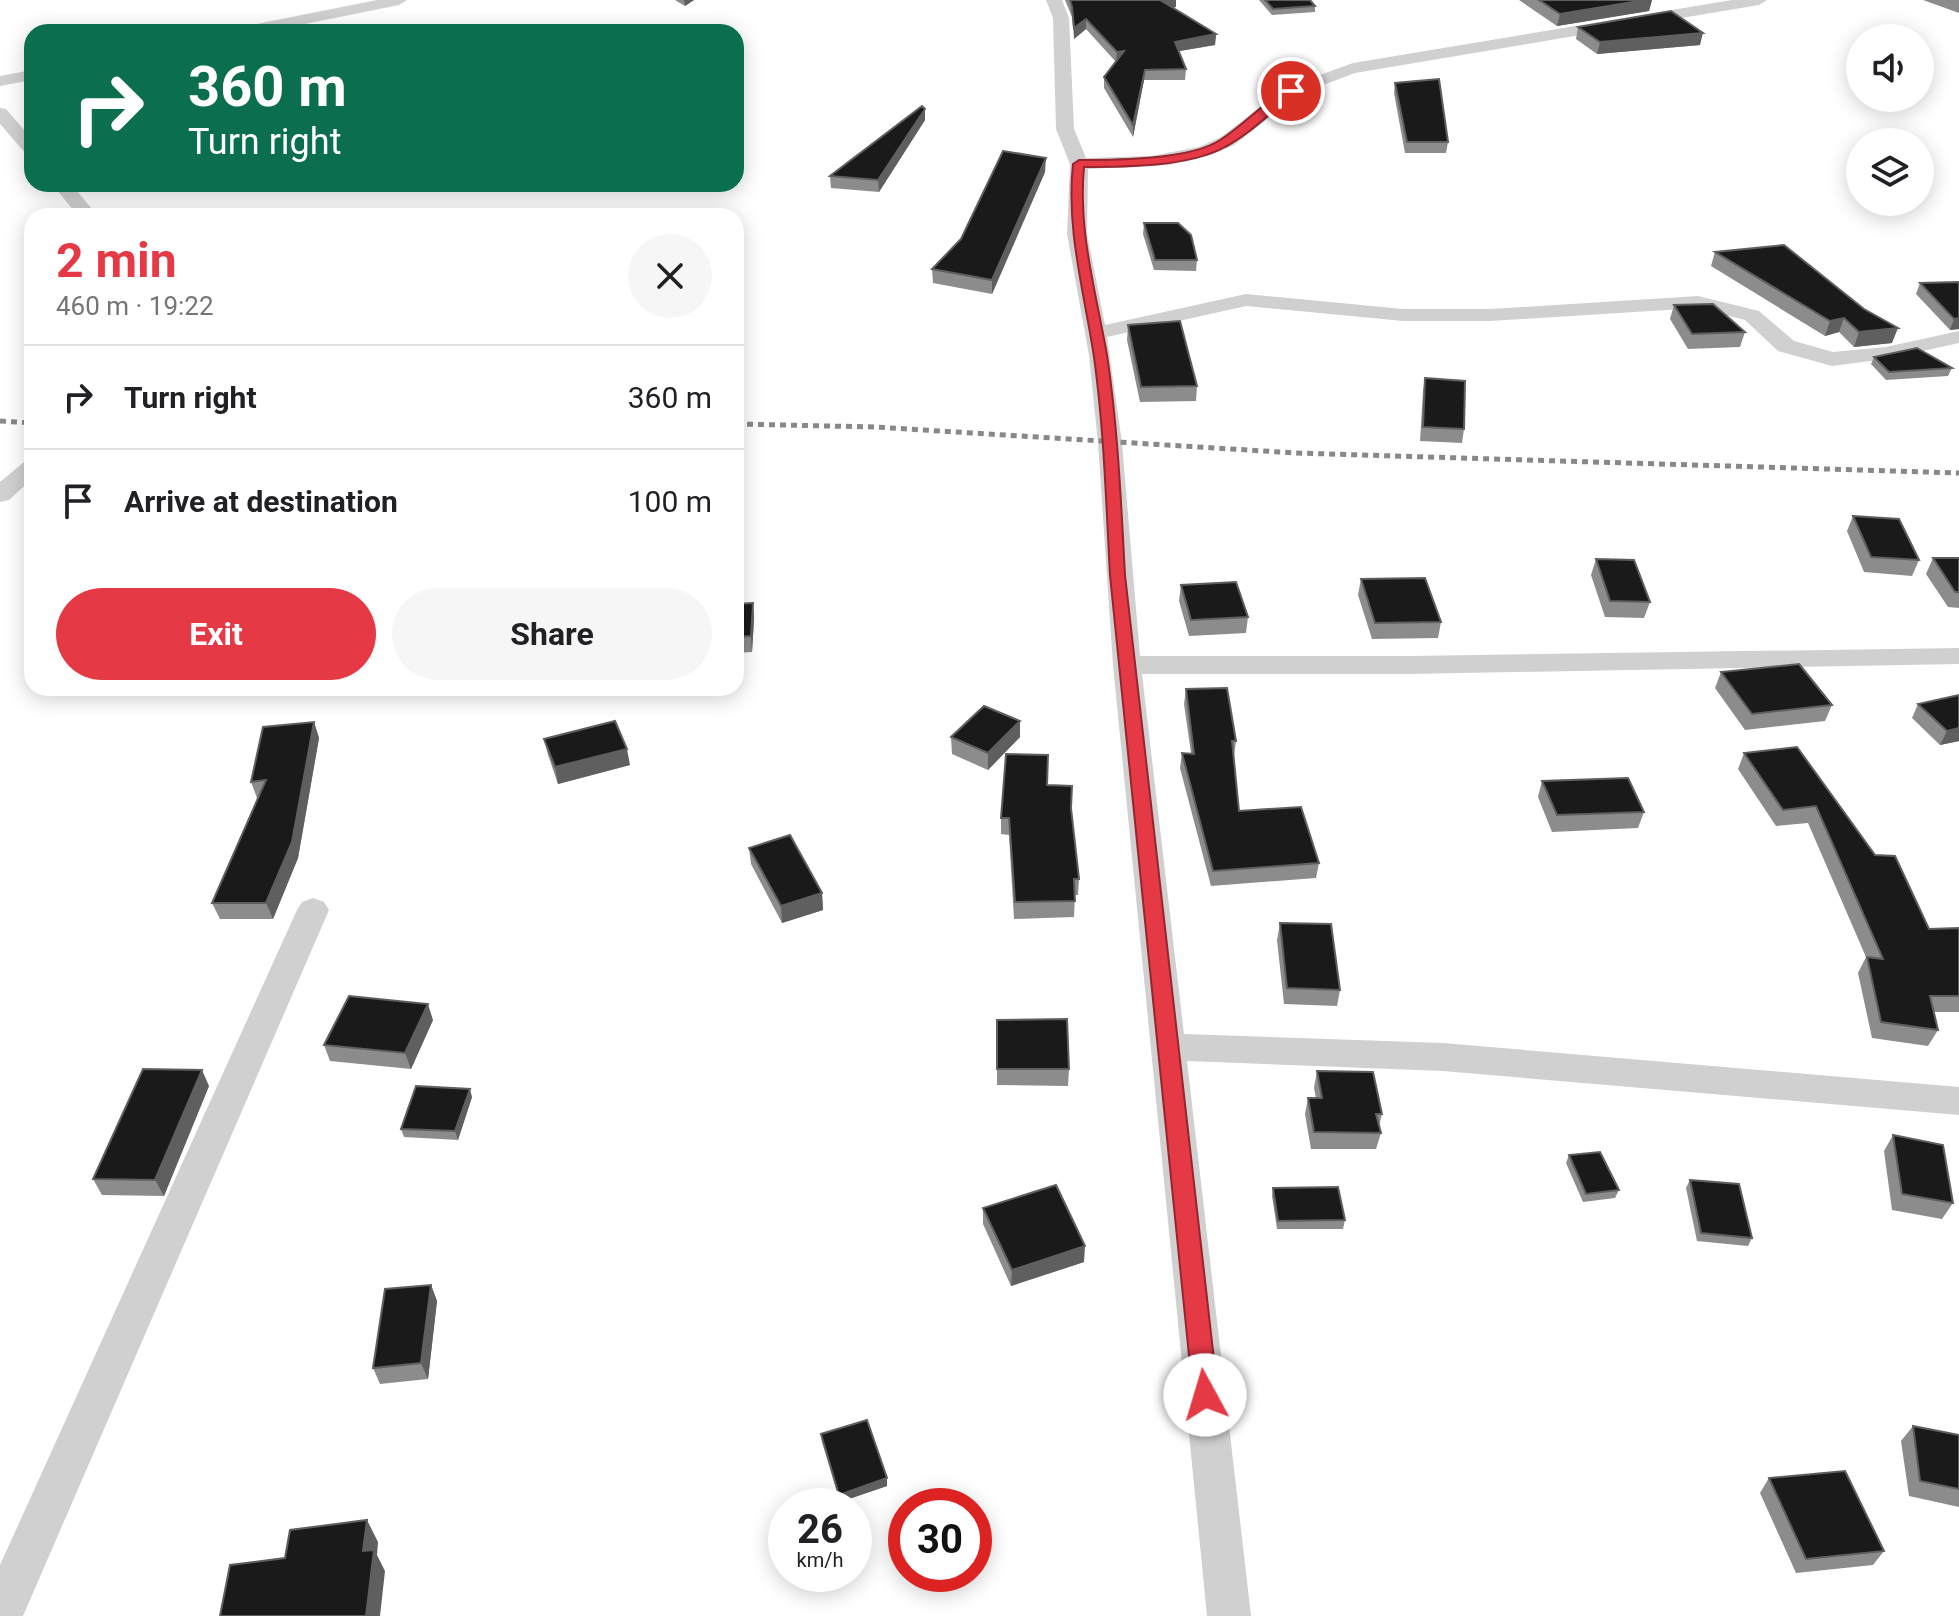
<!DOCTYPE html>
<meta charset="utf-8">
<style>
:root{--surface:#fff;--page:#f6f6f6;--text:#202124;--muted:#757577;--line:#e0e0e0;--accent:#e63946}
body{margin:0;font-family:Roboto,sans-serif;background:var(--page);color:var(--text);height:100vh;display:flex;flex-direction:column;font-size:30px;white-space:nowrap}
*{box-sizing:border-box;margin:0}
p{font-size:26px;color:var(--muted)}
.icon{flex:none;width:44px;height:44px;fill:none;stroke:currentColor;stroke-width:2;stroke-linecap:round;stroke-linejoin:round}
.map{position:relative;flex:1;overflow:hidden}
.side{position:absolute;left:24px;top:208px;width:720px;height:488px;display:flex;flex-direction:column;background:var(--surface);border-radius:24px;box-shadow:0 4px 20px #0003}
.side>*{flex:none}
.guide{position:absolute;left:24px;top:24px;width:720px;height:168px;border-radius:24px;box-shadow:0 4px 20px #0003;background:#0b6e4f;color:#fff;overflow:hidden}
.tools{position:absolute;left:1846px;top:24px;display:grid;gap:16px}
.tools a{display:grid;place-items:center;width:88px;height:88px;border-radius:50%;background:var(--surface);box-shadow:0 4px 20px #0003;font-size:40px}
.speed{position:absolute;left:768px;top:1488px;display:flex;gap:16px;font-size:40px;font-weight:700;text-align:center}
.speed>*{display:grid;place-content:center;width:104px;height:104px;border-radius:50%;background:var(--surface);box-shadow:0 4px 20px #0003;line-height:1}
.speed small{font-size:20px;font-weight:400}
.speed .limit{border:12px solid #d22;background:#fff;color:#111}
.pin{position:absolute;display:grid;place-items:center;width:68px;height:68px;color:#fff;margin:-34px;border:4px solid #fff;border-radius:50%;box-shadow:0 2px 8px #0007}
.me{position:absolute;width:88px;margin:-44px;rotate:354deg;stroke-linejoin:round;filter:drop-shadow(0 0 6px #0008)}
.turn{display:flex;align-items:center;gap:28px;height:168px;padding:0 32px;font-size:36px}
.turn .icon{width:104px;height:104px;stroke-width:2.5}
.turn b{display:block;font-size:56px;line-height:68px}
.round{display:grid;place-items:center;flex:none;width:84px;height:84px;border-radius:42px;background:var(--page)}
.overview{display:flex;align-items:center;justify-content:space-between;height:136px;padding:0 32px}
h1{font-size:48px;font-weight:700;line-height:60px;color:var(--accent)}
.primary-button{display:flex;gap:16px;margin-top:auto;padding:16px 32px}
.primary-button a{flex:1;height:92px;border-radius:48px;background:var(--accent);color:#fff;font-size:32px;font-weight:700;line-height:92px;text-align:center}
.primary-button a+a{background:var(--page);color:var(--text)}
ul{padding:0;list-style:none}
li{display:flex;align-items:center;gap:24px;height:104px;padding:0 32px;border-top:2px solid var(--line)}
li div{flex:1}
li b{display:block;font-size:30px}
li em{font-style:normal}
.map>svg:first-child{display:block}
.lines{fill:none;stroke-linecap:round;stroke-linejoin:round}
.minor{fill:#d0d0d0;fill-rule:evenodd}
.rail{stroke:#888;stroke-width:5;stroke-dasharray:6 5;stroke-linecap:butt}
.wall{fill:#8c8c8c}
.shaded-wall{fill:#5f5f5f}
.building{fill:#1a1a1a;stroke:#5f5f5f;stroke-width:2}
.route{fill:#e63946;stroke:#96252e;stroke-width:2}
</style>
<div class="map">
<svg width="1959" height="1616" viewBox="0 0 1959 1616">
<rect width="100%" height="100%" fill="#fff"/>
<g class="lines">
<path class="minor" d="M377 0H407L399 5 265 32H234L242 27Z
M1046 0H1062L1069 18 1074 129 1086 158 1151 156 1199 147 1221 137 1287 87 1353 63 1732 0H1767L1759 5 1355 73 1299 94 1234 145 1211 155 1170 165 1088 169 1087 234 1105 325 1246 294 1403 309H1490L1698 296 1759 311 1794 341 1833 352 1886 347 1959 331V343L1886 359 1832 366 1778 351 1745 320 1698 308 1490 321H1403L1246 306 1107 337 1122 443 1140 656H1409L1959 648V664L1409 674H1142L1184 1034 1443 1043 1959 1087V1115L1443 1071 1187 1061 1251 1616H1207L1113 665 1098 443 1089 355 1067 234 1070 164 1056 129 1053 18Z
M32 70V80L0 86V76Z
M0 108 6 109 32 139V155L26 154 0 124Z
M52 184H71L98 216H78Z
M32 460V479L9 500 0 502V482L24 462Z
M313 898 324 902 329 910 23 1616H0V1565L297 910 302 902Z"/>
<path class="rail" d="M0 421 32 423
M736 424 875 427 1296 453 1959 473"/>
</g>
<path class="wall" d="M675 0H694L685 6Z
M1065 0H1176V7L1172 8 1216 34 1215 45 1179 51 1186 69 1185 80H1144L1133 137 1104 88V77L1116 62 1086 29 1074 39 1072 17Z
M1259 0H1310L1315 6V12L1272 15Z
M1519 0H1652L1649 11 1557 26Z
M1923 0H1959V13Z
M1578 27 1700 45 1597 54 1576 39Z
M1395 83 1448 142 1446 153H1405L1394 93Z
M925 109V120L879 192 831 188 830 176Z
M1045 172 992 294 933 283 932 269Z
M1144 223 1197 260 1196 271 1154 270 1143 234Z
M1715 252 1892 343 1854 347 1839 332 1825 336 1711 266Z
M1959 282V329L1950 330 1916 294 1920 283Z
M1674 305 1745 332 1740 347 1688 349 1670 319Z
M1128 325 1197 386 1196 401 1140 402 1127 340Z
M1874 357 1952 368 1948 376 1886 380 1871 364Z
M1425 378 1464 429 1462 443 1420 441 1423 391Z
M1853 516 1919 560 1912 576 1864 572 1847 531Z
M1933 558H1959V608L1948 607 1926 574Z
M1596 559 1650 602 1644 618 1605 617 1591 575Z
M1361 579 1441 622 1438 638 1372 639 1358 595Z
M1181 585 1248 617 1246 633 1189 636 1179 601Z
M753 603 754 619 752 652 736 653V604Z
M1721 672 1832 705 1825 721 1745 730 1715 688Z
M460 688H506L505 694 462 696Z
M1186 689 1236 741 1234 756 1239 811 1319 863 1316 878 1211 886 1180 768 1182 753H1191L1184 704Z
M1918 704 1959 741 1940 745 1912 718Z
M314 722 319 738 298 858 273 919H220L212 903 258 798H257L251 782Z
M951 737H1020L988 770 952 754Z
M544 739 630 765 558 784 548 755Z
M1797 747 1929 929 1959 928V1012H1934L1938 1030 1928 1046 1872 1038 1858 973 1866 957 1808 823 1776 826 1738 769 1744 753Z
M1542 781 1644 812 1638 828 1552 832 1538 797Z
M1047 785 1071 808 1079 879 1078 895H1075L1074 917 1014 919 1009 835 1001 834V818Z
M749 848 822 893 823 910 782 923 751 864Z
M1280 923 1340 990 1337 1006 1284 1004 1277 940Z
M433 1020 411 1069 330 1061 324 1045Z
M997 1020 1069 1069 1068 1086 997 1085Z
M1317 1071 1382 1114 1379 1126 1381 1133 1376 1149H1311L1305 1114 1308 1098H1316L1314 1088Z
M209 1086 164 1196 102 1195 93 1179Z
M472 1097 458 1140 404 1137 401 1129Z
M1893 1135 1953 1203 1942 1219 1892 1210 1884 1151Z
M1569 1155 1619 1190 1615 1198 1583 1202 1566 1163Z
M1690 1180 1752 1238 1748 1246 1697 1241 1686 1188Z
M1273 1188 1345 1220 1343 1229H1277L1272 1196Z
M983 1208 1084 1262 1011 1286 983 1224Z
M431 1285 437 1301 428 1379 380 1384 373 1368Z
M1913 1426 1959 1435V1507L1909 1496 1901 1441Z
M821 1434 887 1478V1486L840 1502 822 1442Z
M1769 1478 1884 1551 1873 1565 1796 1573 1760 1493Z"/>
<path class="shaded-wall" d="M684 0H694L685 6Z
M1158 0H1176V7L1157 9Z
M1645 0H1652L1649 11 1557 26 1560 14Z
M1086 19V29L1074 39V28Z
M1703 33 1700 45 1597 54 1600 42Z
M1216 34 1215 45 1174 52 1175 42Z
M1124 51 1116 62 1117 52Z
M1145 70 1144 80 1133 137V125Z
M925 109V120L879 192 878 180Z
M1046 158 1045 172 992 294V280Z
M1844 318 1839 332 1825 336 1830 321Z
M1959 318V329L1950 330 1954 319Z
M1898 328 1892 343 1854 347 1859 332Z
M753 603 754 619 752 652 751 636Z
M1020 721V737L988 770V753Z
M314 722 319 738 298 858 273 919 266 903Z
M1959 728V741L1940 745 1947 731Z
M627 749 630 765 558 784 555 767Z
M822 893 823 910 782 923 781 906Z
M428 1004 433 1020 411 1069 405 1053Z
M202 1070 209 1086 164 1196 155 1180Z
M470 1089 472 1097 458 1140 455 1131Z
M1085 1246 1084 1262 1011 1286 1012 1270Z
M431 1285 437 1301 428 1379 421 1363Z
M887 1478V1486L840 1502 839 1495Z
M367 1520 378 1542 377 1555 385 1571 380 1616H366L363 1551Z"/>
<path class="building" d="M1070 0H1160L1216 34 1175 42 1186 69 1145 70 1133 125 1104 77 1124 51 1117 52 1086 19 1074 28 1072 7Z
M1265 0H1310L1315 6 1273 9Z
M1539 0H1645L1560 14Z
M1671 11 1703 33 1600 42 1578 27Z
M1439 79 1448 142H1407L1395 83Z
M922 106 925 109 878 180 830 176Z
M1003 151 1046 158 992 280 932 269 961 239Z
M1144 223H1178L1191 235 1197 260H1155Z
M1784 245 1864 309 1898 328 1859 332 1844 318 1830 321 1715 252Z
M1959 282V318L1954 319 1920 283Z
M1713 304 1745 332 1692 334 1674 305Z
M1180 321 1197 386 1141 387 1128 325Z
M1917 348 1952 368 1889 372 1874 357Z
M1425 378 1465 381 1464 429 1423 427Z
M1853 516 1899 519 1919 560 1871 557Z
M1933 558H1959V592H1955Z
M1596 559 1634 560 1650 602 1610 601Z
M1425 578 1441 622 1375 623 1361 579Z
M1236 582 1248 617 1191 620 1181 585Z
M753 603 751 636 736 637V604Z
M1799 664 1832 705 1752 714 1721 672Z
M1227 688 1236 741H1232L1239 811 1301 807 1319 863 1213 871 1182 753 1194 754 1186 689Z
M1959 695V728L1947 731 1918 704Z
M984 706 1020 721 988 753 951 737Z
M615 721 627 749 555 767 544 739Z
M314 722 292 842 266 903H212L266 780 251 782 263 727Z
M1797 747 1875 855 1895 856 1929 929 1959 928V996H1930L1938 1030 1881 1022 1867 957 1883 959 1816 806 1783 810 1744 753Z
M1006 754 1048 755 1047 785 1072 786 1071 808 1079 879H1074L1075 901 1015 902 1009 818H1001Z
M1628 778 1644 812 1557 815 1542 781Z
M790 835 822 893 781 906 749 848Z
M1280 923 1331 924 1340 990 1287 988Z
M349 996 428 1004 405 1053 324 1045Z
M1067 1019 1069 1069H997V1020Z
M143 1069 202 1070 155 1180 93 1179Z
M1317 1071 1373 1072 1382 1114H1376L1381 1133 1314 1132 1308 1098H1322Z
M416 1086 470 1089 455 1131 401 1129Z
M1893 1135 1943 1145 1953 1203 1902 1194Z
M1600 1152 1619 1190 1586 1194 1569 1155Z
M1690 1180 1739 1184 1752 1238 1701 1233Z
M1056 1185 1085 1246 1012 1270 983 1208Z
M1338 1187 1345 1220 1278 1221 1273 1188Z
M431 1285 421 1363 373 1368 385 1289Z
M867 1420 887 1478 839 1495 821 1434Z
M1913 1426 1959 1435V1489L1920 1481Z
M1845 1471 1884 1551 1806 1559 1769 1478Z
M367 1520 363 1551 374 1550 366 1616H220L230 1565 285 1558 290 1530Z"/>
<path class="route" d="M1291 88 1296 91 1294 94C1272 111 1250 134 1225 147 1189 167 1124 167 1084 167 1078 232 1096 292 1107 355 1118 428 1121 502 1125 575L1218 1395 1214 1403 1205 1406 1197 1403 1193 1395 1110 575C1106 502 1104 429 1094 357 1084 291 1066 230 1073 164L1079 160C1115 160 1190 160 1220 140 1244 125 1265 100 1291 88Z"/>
</svg>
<div class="tools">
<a><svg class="icon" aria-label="sound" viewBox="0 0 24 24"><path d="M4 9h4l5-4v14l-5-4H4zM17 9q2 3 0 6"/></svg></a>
<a><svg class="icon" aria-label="layers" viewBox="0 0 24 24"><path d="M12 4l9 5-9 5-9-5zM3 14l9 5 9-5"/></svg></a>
</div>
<div class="speed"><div>26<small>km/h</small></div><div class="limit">30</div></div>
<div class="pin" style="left:1291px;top:91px;background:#d93025"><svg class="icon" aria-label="arrive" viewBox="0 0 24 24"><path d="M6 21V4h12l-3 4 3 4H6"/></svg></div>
<svg class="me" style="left:1205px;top:1395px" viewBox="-20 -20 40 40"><circle r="19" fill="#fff"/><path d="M0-13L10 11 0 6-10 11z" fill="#e63946"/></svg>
<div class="guide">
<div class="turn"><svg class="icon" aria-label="right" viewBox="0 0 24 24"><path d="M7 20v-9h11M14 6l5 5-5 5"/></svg><div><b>360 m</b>Turn right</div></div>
</div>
<section class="side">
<div class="overview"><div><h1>2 min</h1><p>460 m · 19:22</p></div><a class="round"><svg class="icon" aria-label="close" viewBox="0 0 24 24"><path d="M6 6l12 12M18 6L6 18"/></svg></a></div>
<ul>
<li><svg class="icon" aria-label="right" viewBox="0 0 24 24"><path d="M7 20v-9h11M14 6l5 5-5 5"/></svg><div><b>Turn right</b></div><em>360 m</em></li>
<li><svg class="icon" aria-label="arrive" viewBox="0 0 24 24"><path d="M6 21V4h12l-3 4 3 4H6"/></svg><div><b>Arrive at destination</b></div><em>100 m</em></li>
</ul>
<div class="primary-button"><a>Exit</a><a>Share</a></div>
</section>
</div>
